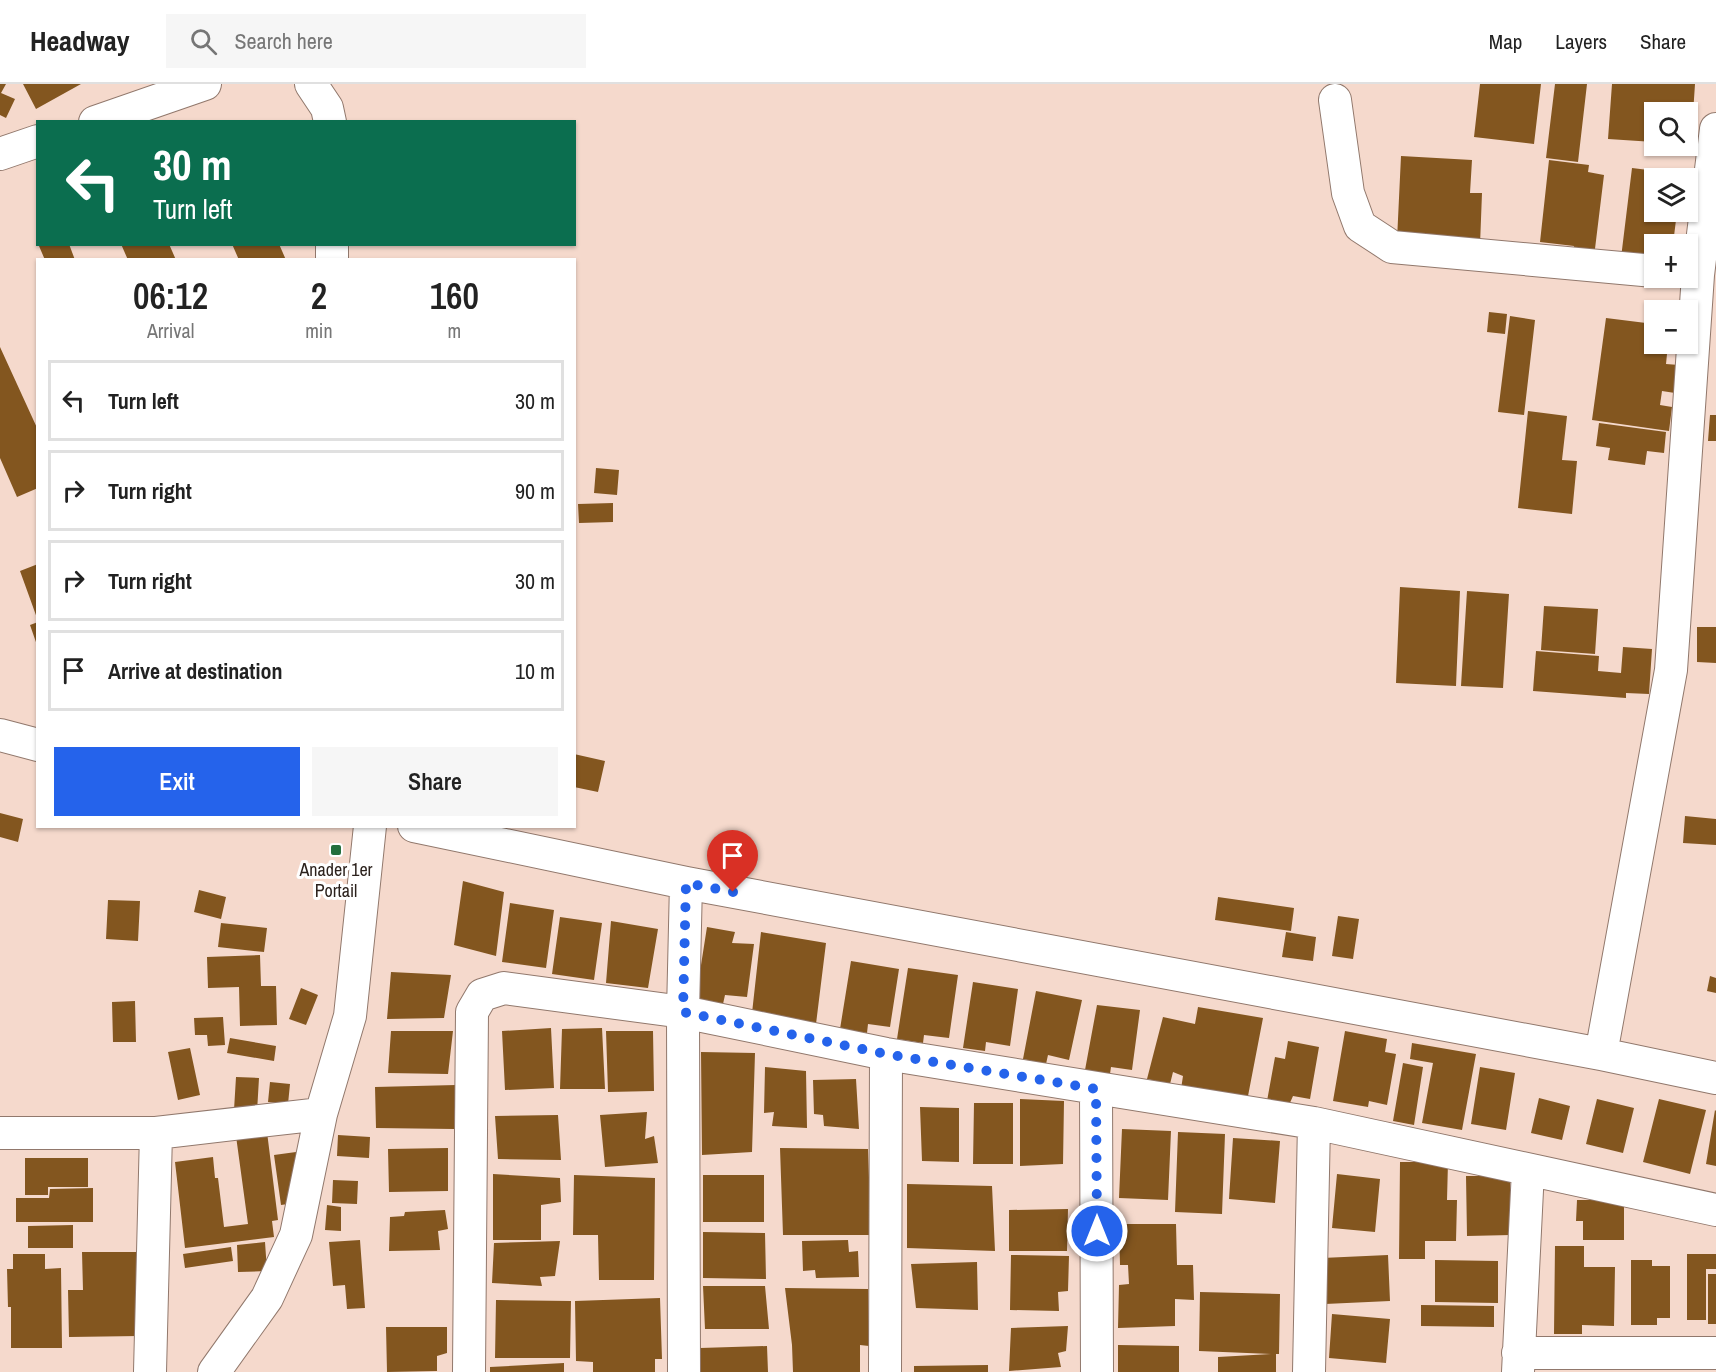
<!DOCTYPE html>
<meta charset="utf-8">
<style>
:root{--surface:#fff;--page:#f6f6f6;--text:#222;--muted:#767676;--line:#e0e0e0;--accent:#2563eb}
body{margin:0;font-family:"Archivo Narrow",sans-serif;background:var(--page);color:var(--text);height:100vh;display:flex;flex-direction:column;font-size:22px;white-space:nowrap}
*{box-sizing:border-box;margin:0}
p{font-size:20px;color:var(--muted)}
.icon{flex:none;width:33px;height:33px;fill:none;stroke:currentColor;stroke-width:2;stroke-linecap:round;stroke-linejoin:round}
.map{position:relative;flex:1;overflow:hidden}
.panel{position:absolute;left:36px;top:174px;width:540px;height:570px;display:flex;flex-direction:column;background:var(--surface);border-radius:0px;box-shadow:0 2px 4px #0004}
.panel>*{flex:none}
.top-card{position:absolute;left:36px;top:36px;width:540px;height:126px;border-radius:0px;box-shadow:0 2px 4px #0004;background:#0b6e4f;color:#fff;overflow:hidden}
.buttons{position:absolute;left:1644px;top:18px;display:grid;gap:12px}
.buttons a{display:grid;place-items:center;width:54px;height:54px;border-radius:0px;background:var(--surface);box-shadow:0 2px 4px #0004;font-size:30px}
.pin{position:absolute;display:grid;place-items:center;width:51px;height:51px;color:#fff;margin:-62px -26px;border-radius:50% 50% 50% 0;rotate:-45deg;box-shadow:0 0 6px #0007}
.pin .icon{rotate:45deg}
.me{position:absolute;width:66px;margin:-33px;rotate:0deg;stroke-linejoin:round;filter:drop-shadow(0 0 4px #0008)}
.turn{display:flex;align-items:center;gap:21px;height:126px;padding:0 18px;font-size:27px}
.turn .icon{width:78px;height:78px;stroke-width:2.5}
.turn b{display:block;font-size:42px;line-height:51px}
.eta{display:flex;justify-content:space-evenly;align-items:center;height:102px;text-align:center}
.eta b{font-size:36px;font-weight:600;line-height:42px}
.button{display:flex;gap:12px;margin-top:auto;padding:12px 18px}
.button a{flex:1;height:69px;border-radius:0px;background:var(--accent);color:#fff;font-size:24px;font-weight:600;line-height:69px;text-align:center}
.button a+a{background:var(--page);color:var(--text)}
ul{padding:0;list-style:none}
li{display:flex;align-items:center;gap:18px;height:81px;margin:0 12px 9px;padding:0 6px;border:3px solid var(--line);border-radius:0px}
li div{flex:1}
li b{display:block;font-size:22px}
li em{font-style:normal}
header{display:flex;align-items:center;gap:36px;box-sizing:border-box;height:84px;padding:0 30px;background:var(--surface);border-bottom:2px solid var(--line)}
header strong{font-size:28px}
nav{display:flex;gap:33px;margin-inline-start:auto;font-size:21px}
.search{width:420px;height:54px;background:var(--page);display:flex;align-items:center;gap:15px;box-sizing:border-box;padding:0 21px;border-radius:0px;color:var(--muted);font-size:22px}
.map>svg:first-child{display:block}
.building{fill:#83561f}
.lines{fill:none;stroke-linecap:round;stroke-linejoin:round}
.minor-casing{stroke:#91786c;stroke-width:34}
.minor{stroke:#fff;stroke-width:32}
.route{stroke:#2563eb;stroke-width:10;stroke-dasharray:0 18}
.poi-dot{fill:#246f3d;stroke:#fff;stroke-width:2}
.labels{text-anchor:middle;stroke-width:6;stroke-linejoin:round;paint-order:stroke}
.poi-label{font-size:18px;fill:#2c221d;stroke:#fff}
</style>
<header>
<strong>Headway</strong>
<div class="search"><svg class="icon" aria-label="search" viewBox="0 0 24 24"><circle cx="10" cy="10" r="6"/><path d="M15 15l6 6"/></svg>Search here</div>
<nav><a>Map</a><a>Layers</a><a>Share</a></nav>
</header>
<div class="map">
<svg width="1716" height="1288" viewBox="0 0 1716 1288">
<rect width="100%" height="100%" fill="#f5d9cc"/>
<path class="building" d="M0 0H6L1 9 15 15 6 34 0 31Z
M23 0H81L36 25Z
M1480 0H1541L1534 60 1474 53Z
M1555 0H1587L1578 78 1546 74Z
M1612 0H1695L1691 60H1688V28H1654V58L1608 55Z
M1401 72 1472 76 1470 109H1482L1480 161 1397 156Z
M1549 76 1589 81 1588 88 1604 91 1594 173 1573 171 1574 162 1540 158Z
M1632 84 1681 90V94H1654V128H1677L1673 160H1654V164L1645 163 1643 177 1621 174Z
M44 160H69L75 176H45L39 162Z
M121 160H169L176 176H128Z
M232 160H279L286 176H239Z
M1489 228 1507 230 1505 250 1487 248Z
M1510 232 1535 236 1524 331 1498 328Z
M1606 234 1654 240V260H1668L1666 280 1679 281 1675 309 1662 307 1660 321 1672 323 1669 347 1592 336Z
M0 263 38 346V404L17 413 0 374Z
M1528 327 1567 332 1562 376 1577 377 1572 430 1518 424Z
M1710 331H1716V357H1708Z
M1599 339 1666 348 1664 369 1647 367 1645 381 1608 376 1610 364 1596 362Z
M596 384 619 386 617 411 594 409Z
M613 419V438L579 439 578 420Z
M38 480V534H37L20 487Z
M1400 503 1460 507 1456 602 1396 599Z
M1467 507 1509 510 1503 604 1461 602Z
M1544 522 1598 525 1595 570 1541 566Z
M38 538V560L37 561 30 541Z
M1697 543H1716V579L1697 578Z
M1623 563 1652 565 1649 610 1626 609V614L1533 607 1536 567 1599 572 1598 587 1621 589Z
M574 670 605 677 598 708 574 703Z
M0 729 23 735 18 758 0 753Z
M1685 732 1716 735V761L1683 759Z
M463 797 504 808 496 872 454 861Z
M199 806 226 813 221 835 194 828Z
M1218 813 1294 824 1291 847 1215 836Z
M108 816 140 817 138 857 106 855Z
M510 819 554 826 546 884 502 878Z
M1338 832 1359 835 1353 875 1332 872Z
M560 833 602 839 594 896 552 890Z
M611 837 658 845 648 904 606 899Z
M221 839 267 844 264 868 218 863Z
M707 843 735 848 732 859 754 860 747 913 725 911 723 920 695 919Z
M761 848 826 859 816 940 752 929Z
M1286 848 1316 853 1313 877 1282 873Z
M260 871 261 902H276L277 941 240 942 239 903 208 904 207 873Z
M851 877 899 885 890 943 868 940 867 949 840 945Z
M908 884 958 891 949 954 924 951 923 959 897 955Z
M391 888 451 891 444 934 387 935Z
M1710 892 1716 894V909L1707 907Z
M973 898 1018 905 1010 962 986 958 985 967 963 964Z
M301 904 318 911 306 941 289 935Z
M1036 907 1082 916 1069 976 1048 971 1046 980 1023 975Z
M135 917 136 958H113L112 918Z
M1097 921 1140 926 1132 986 1111 983 1110 990 1085 986Z
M1198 923 1263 934 1248 1012 1181 1005 1183 992 1173 988 1170 1000 1147 995 1163 933 1195 940Z
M223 933 225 961 208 962 207 951H195L194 934Z
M551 944 554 1004 505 1006 502 947Z
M602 944 605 1005H560L562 945Z
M391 947H453L448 990 388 989Z
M606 947H653L654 1007 608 1008Z
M1345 947 1387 955 1385 968 1396 970 1387 1021 1369 1017 1368 1023 1333 1017Z
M230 954 276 962 274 977 227 969Z
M1288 957 1319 963 1310 1015 1293 1012 1289 1021 1267 1017 1275 973 1285 975Z
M1412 959 1476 970 1462 1046 1422 1039 1433 979 1410 975Z
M190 964 200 1011 178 1016 168 968Z
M701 968 755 969 752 1068 702 1071Z
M1403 979 1423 983 1414 1041 1393 1037Z
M765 983 806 987 807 1044 772 1042 774 1028 764 1029Z
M1480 983 1515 989 1506 1046 1471 1040Z
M236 993 259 994 257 1028 234 1026Z
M856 995 859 1045 824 1042 823 1031 814 1030 813 996Z
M270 998 290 1000 288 1020 268 1018Z
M456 1001 454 1045 376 1044 375 1003Z
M1539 1014 1570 1022 1562 1056 1531 1049Z
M1020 1015 1064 1017 1063 1080 1020 1082Z
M1597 1015 1634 1024 1623 1069 1586 1060Z
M1659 1015 1706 1026 1690 1090 1643 1078Z
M974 1019H1013V1080H973Z
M920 1023 959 1024V1078L922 1077Z
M1715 1026 1716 1027V1082L1706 1080Z
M647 1028 645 1055 654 1052 658 1079 605 1083 600 1031Z
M558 1031 561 1076 498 1075 495 1032Z
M1122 1045 1171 1047 1168 1116 1119 1114Z
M267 1048 278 1136 272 1137 274 1153 185 1164 175 1078 213 1073 215 1094H218L224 1143 248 1140 236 1052Z
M1178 1048 1225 1050 1222 1130 1175 1128Z
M338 1051 370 1053 369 1074 337 1072Z
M1233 1054 1280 1057 1275 1119 1229 1115Z
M448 1064V1107L389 1108 388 1065Z
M780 1064 868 1065 871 1151H783Z
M296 1068 302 1118 281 1121 274 1071Z
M25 1074H88V1103H48V1111H25Z
M1400 1078H1448L1447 1116H1457L1456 1157H1425V1175H1399Z
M493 1090 560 1094 561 1118 541 1121V1156H493Z
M1337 1090 1380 1095 1375 1148 1332 1144Z
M574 1091 655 1094 654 1196H599L598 1151H573Z
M703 1091H764V1138H703Z
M1466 1092H1510L1511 1151 1467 1152Z
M333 1096 358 1097 357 1120 332 1119Z
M907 1100 992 1102 995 1167 907 1164Z
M93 1104V1138H16V1114H49L50 1105Z
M1577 1116H1624V1156H1583V1137H1576Z
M327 1121 341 1123V1147L325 1146Z
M1068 1125 1067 1167H1009V1126Z
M445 1126 448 1145 438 1147 440 1166 389 1167 390 1133 404 1132 405 1128Z
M1119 1140H1176L1177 1181H1193L1194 1216 1175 1215V1242L1118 1244 1119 1201 1129 1200 1128 1181H1120Z
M73 1141V1164H28V1142Z
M703 1148 765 1149 766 1195 703 1194Z
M360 1156 365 1224 347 1225 345 1201 333 1202 329 1158Z
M848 1156 849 1168 858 1167 859 1193 816 1194 815 1186 803 1187 802 1157Z
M560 1157 555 1192 540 1193 542 1202 492 1199 494 1159Z
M265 1158 267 1187 238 1188 237 1161Z
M1555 1162H1584V1183H1615L1614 1242 1582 1241V1250H1554Z
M231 1163 233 1177 185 1184 183 1170Z
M82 1168H137L139 1252 69 1253 68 1206H83Z
M13 1170H45V1185L61 1184 62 1264H11V1223H8L7 1185H13Z
M1687 1170H1716V1185H1706V1236H1687Z
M1011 1171 1069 1172 1068 1207 1058 1208 1059 1227 1010 1226Z
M1388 1171 1390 1217 1325 1220 1322 1174Z
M1435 1176 1498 1177V1219L1435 1218Z
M1631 1176H1652V1182H1670V1234H1657V1241H1631Z
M977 1178 978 1226 916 1224 911 1180Z
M1708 1190H1716V1240H1708Z
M703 1202H765L769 1245H705Z
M785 1204 868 1205 869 1262 860 1261V1288H793L792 1261Z
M1200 1208 1280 1210 1279 1270H1276V1288H1218V1273L1271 1270 1199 1267Z
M660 1214 662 1275H655V1288H593V1278L576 1277 575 1217Z
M496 1216 571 1217 570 1274H495Z
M1421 1221 1494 1222V1243L1421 1242Z
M1332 1230 1390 1235 1386 1279 1329 1274Z
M1068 1242 1066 1267 1058 1269 1061 1283 1009 1287 1011 1244Z
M386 1243H447V1269L437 1272V1287L387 1288Z
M1118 1261 1179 1262V1288H1118Z
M767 1262 768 1288H701L700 1264Z
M564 1279V1288H490V1283Z
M988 1281V1288H914V1282Z"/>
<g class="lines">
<defs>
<path id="minor" d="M311 0 327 24 330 38
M1335 16 1348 109 1360 142 1392 163 1654 187
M95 38 205 0
M0 70 38 57
M332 176V160
M0 651 38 661
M414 742 686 799 1601 970 1716 994
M1601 970 1671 586 1698 191 1716 45
M1096 1006 1097 1288
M0 1049H156L321 1030
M1518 1269H1716
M150 1288 156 1049
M214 1288 267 1214 296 1151 321 1030 350 932 370 742
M469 1288 472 928 482 911 504 904 683 928 886 970 1314 1039 1716 1126
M684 1288 683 928 686 799
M885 1288 886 970
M1309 1288 1314 1039
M1518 1288 1528 1086"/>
</defs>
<use href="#minor" class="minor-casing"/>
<use href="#minor" class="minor"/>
</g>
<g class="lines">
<path class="route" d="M733 808 686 799 683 928 886 970 1096 1005 1097 1147"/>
</g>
<rect class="poi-dot" x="330" y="760" width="12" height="12" rx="3"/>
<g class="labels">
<g class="poi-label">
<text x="336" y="792">Anader 1er<tspan x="336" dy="21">Portail</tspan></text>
</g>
</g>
</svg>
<div class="buttons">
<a><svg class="icon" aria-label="search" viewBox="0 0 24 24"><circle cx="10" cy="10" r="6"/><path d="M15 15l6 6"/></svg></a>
<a><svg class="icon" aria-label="layers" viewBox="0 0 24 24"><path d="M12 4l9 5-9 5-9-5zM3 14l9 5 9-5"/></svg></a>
<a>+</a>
<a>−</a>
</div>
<div class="pin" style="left:733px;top:808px;background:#d93025"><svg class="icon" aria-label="arrive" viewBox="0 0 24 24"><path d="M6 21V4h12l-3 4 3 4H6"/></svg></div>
<svg class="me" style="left:1097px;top:1147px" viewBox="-20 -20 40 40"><circle r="17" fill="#2563eb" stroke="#fff" stroke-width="3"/><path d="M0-11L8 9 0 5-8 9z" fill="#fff"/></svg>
<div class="top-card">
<div class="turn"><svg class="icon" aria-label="left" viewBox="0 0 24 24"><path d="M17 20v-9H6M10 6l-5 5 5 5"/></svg><div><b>30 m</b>Turn left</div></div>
</div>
<section class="panel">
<div class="eta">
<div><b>06:12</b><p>Arrival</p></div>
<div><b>2</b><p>min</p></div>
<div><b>160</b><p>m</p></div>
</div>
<ul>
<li><svg class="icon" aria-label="left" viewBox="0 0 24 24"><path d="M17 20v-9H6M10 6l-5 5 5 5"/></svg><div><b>Turn left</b></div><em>30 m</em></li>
<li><svg class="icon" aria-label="right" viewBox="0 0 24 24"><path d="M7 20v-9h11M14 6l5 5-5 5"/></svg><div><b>Turn right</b></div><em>90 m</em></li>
<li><svg class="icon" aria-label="right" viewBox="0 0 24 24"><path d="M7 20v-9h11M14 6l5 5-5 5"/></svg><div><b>Turn right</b></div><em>30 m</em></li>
<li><svg class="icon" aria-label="arrive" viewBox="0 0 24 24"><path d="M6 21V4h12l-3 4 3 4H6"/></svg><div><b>Arrive at destination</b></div><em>10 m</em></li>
</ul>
<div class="button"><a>Exit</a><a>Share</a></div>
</section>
</div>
